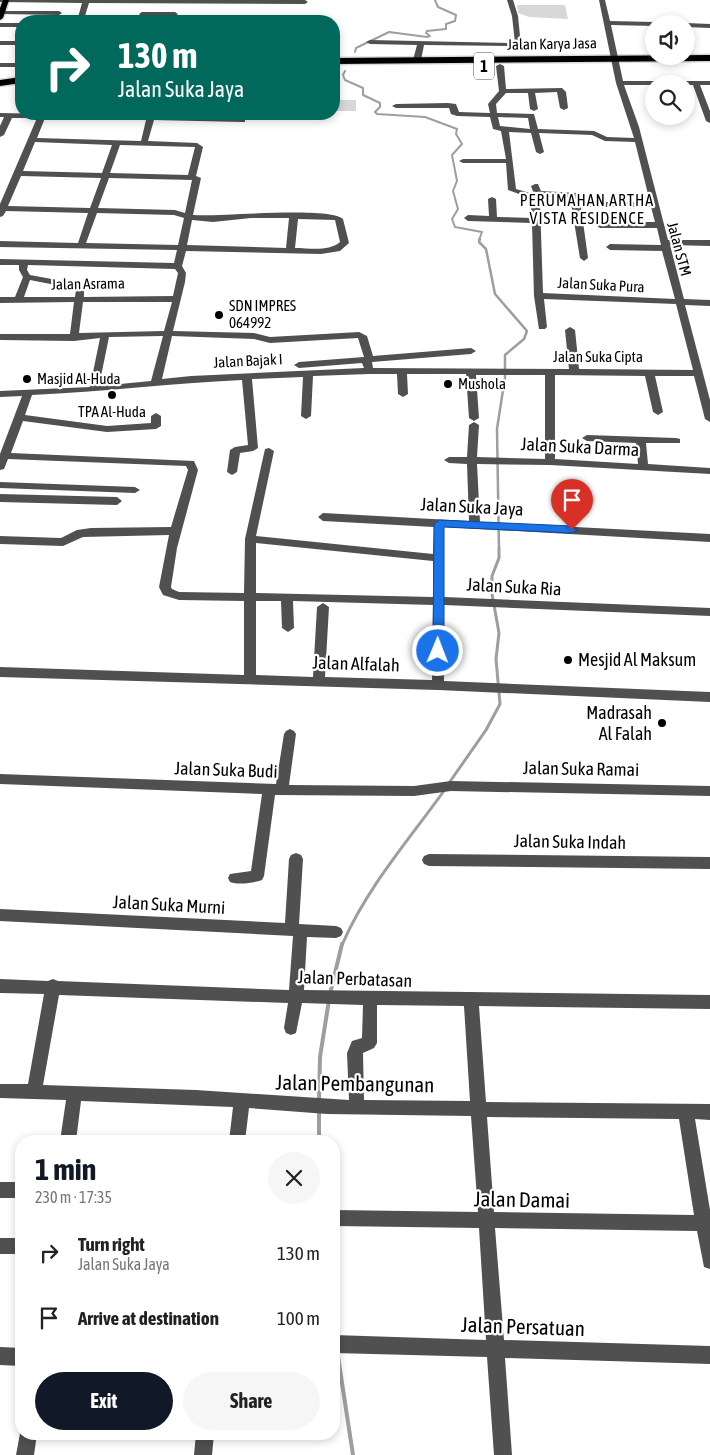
<!DOCTYPE html>
<meta charset="utf-8">
<style>
:root{--surface:#fff;--page:#f6f6f6;--text:#222;--muted:#767676;--accent:#111827}
body{margin:0;font-family:"Asap Condensed",sans-serif;background:var(--page);color:var(--text);height:100vh;display:flex;flex-direction:column;font-size:19px;white-space:nowrap}
*{box-sizing:border-box;margin:0}
p{font-size:16px;color:var(--muted)}
.icon{flex:none;width:28px;height:28px;fill:none;stroke:currentColor;stroke-width:2;stroke-linecap:round;stroke-linejoin:round}
.map{position:relative;flex:1;overflow:hidden}
.sheet{position:absolute;left:15px;top:1135px;width:325px;height:305px;display:flex;flex-direction:column;background:var(--surface);border-radius:20px;box-shadow:0 2px 8px #0003}
.sheet>*{flex:none}
.banner{position:absolute;left:15px;top:15px;width:325px;height:105px;border-radius:20px;box-shadow:0 2px 8px #0003;background:#00695c;color:#fff;overflow:hidden}
.controls{position:absolute;left:645px;top:15px;display:grid;gap:10px}
.controls a{display:grid;place-items:center;width:50px;height:50px;border-radius:50%;background:var(--surface);box-shadow:0 2px 8px #0003;font-size:25px}
.pin{position:absolute;display:grid;place-items:center;width:42px;height:42px;color:#fff;margin:-51px -21px;border-radius:50% 50% 50% 0;rotate:-45deg;box-shadow:0 0 5px #0007}
.pin .icon{rotate:45deg}
.me{position:absolute;width:55px;margin:-28px;rotate:1deg;stroke-linejoin:round;filter:drop-shadow(0 0 4px #0008)}
.turn{display:flex;align-items:center;gap:18px;height:105px;padding:0 20px;font-size:22px}
.turn .icon{width:65px;height:65px;stroke-width:2.5}
.turn b{display:block;font-size:35px;line-height:42px}
.round{display:grid;place-items:center;flex:none;width:52px;height:52px;border-radius:26px;background:var(--page)}
.summary{display:flex;align-items:center;justify-content:space-between;height:85px;padding:0 20px}
h1{font-size:30px;font-weight:700;line-height:38px;color:var(--accent)}
.button{display:flex;gap:10px;margin-top:auto;padding:10px 20px}
.button a{flex:1;height:58px;border-radius:30px;background:var(--accent);color:#fff;font-size:20px;font-weight:700;line-height:58px;text-align:center}
.button a+a{background:var(--page);color:var(--text)}
ul{padding:0;list-style:none}
li{display:flex;align-items:center;gap:15px;height:65px;padding:0 20px}
li div{flex:1}
li b{display:block;font-size:19px}
li em{font-style:normal}
.map>svg:first-child{display:block}
.green{fill:#d7d7d7}
.lines{fill:none;stroke-linecap:round;stroke-linejoin:round}
.stream-far3{stroke:#9e9e9e;stroke-width:2}
.stream-far2{stroke:#9e9e9e;stroke-width:2.5}
.stream-far1{stroke:#9e9e9e;stroke-width:3}
.stream{stroke:#9e9e9e;stroke-width:4}
.major-casing{stroke:#dbdbdb;stroke-width:3}
.highway-casing{stroke:#dbdbdb;stroke-width:3}
.minor{fill:#505050;fill-rule:evenodd}
.major{fill:#000;fill-rule:evenodd}
.highway{fill:#000;fill-rule:evenodd}
.route{fill:#1a73e8;stroke:#114b97}
.poi-dot{fill:#000;stroke:#fff;stroke-width:2}
.labels{text-anchor:middle;stroke-width:4.5;stroke-linejoin:round;paint-order:stroke}
.far-street-label{font-size:15px;fill:#000;stroke:#fff}
.far-poi-label{font-size:15px;fill:#000;stroke:#fff;text-anchor:start}
.shield{fill:#fff;stroke:#4c4c4c;stroke-width:1}
.shield-label{font-size:16px;font-weight:bold;fill:#000}
.far-neighbourhood-label{font-size:16px;letter-spacing:1px;fill:#000;stroke:#fff}
.street-label{font-size:18px;fill:#000;stroke:#fff}
.poi-label{font-size:18px;fill:#000;stroke:#fff;text-anchor:start}
.near-street-label{font-size:21px;fill:#000;stroke:#fff}
</style>
<div class="map">
<svg width="710" height="1455" viewBox="0 0 710 1455">
<rect width="100%" height="100%" fill="#fff"/>
<path class="green" d="M517 5H565L568 19 529 17 518 13Z
M334 100H356V111H334Z"/>
<g class="lines">
<path class="stream-far3" d="M355 52 356 48 389 32 427 37 430 36 426 33 427 31 446 29V24L455 21 456 15 438 7 435 0
M345 71 343 75 345 80 363 88V95L380 103V107L375 112 377 114 425 117 457 129 456 134 462 144 452 155 457 181 453 191 458 209 452 219 455 227 482 232 479 240"/>
<path class="stream-far2" d="M480 239 479 242 486 249 495 294 527 331 524 339 505 355V377L497 429 499 549"/>
<path class="stream-far1" d="M449 783 486 730 500 704 496 659 499 633 492 594V576L499 558V548
M342 945C367 887 409 840 446 788"/>
<path class="stream" d="M330 994 342 944
M319 1101 320 1057 329 1000
M319 1109V1141
M334 1327 336 1339
M337 1350 353 1455"/>
<defs>
<path id="major" d="M3 0H9L3 18 0 20V8Z"/>
<path id="highway" d="M710 55V61L334 64V58Z
M21 77V83L0 86V80Z"/>
</defs>
<use href="#major" class="major-casing"/>
<use href="#highway" class="highway-casing"/>
<path class="minor" d="M0 0H305L308 2 305 4 89 3 84 19H121L124 21H77L82 3 0 2Z
M507 0H513L518 16 521 46 424 45 421 60 417 62 413 60 417 45 370 44 366 42 370 40 515 43 512 16Z
M599 0H605L610 21 654 22 657 24H654V26L611 25 623 81H710V85H700L710 111V123L706 121 693 85H624L639 127 668 240H710V246L670 245 684 299 710 300V306L685 305 710 400V422L705 419 694 376H655L663 412 658 415 653 412 645 376 555 375V459L638 464 636 443 587 441 582 438 587 435 676 438 680 439V443H646L648 464 710 468V474L550 465 477 464 480 522 710 534V542L444 527V597L710 608V616L444 605V681L710 692V702L438 690 0 677V667L244 675V601L179 600 163 595 159 587 169 535 83 537 63 546 0 544V536L61 538 77 530 91 528 171 527 188 470 186 466 8 459 4 469 0 470V454L22 396 0 397V391L90 387 100 338 74 341 0 340V334H70L74 302 0 303V297H15L23 277 19 270V265H0V259L174 263 177 250 0 247V241L78 243 88 213 6 211 3 216 0 217V204L37 118H12L4 135 0 137V126L4 117H0V113L148 116V114H156L155 116 245 118V122H242L154 120 148 141 197 143 203 147 196 176 201 178 193 215C220 217 328 206 343 219L349 243 340 251 321 254 186 251 182 266 186 273 185 282 173 331 254 333 270 337 359 332 367 336 373 356 471 348 476 351 471 354 372 362 373 368 569 369 565 330 570 327 575 330 579 369 693 370 676 304 544 299 547 327 545 329H539L534 296 532 223 468 221 464 218 468 215 489 216 488 199 492 197 496 199 497 217 532 218 530 198 508 190 506 163H463L459 161 463 159H506L501 131 493 129 490 117 457 116 451 114 449 108H396L392 106 396 104 448 103 456 104 459 112 490 113 488 104 499 91 496 66 500 64 504 66 506 89 562 88 566 92 568 108 564 110 560 108 557 92 535 93 538 109 534 111 530 109 528 93H506L496 104 497 113 534 114 538 129 594 131 607 137 634 138 616 83ZM498 117 528 118 530 129 500 126ZM45 118 146 120 141 141 37 138ZM509 132 531 133 536 152 540 154 544 152 539 133 592 135 605 141 635 142 650 202H580L577 193 541 191 538 184H535L531 186 534 194 516 189ZM35 142 112 145 102 173 23 171ZM120 145 195 147 188 175 110 173ZM21 176 101 178 90 208 8 206ZM109 178 192 180 185 213 175 210 98 208ZM538 195 570 197 580 258 584 261 588 258 581 207H651L655 222H600L596 225 600 228H657L661 245 610 244 606 247 610 250 662 251 675 299 543 293 540 202ZM97 213 174 215 184 218 178 245 86 243ZM251 218H289L286 248 187 245 192 220 213 222ZM298 219 335 220 340 242C328 252 310 248 295 248ZM28 265 175 269 178 273 173 296 84 297V285L30 275 27 270ZM30 280 76 289 75 297H24ZM83 302H172L164 331 79 333ZM163 336 151 381 99 386 109 337ZM172 336 254 339 270 343 358 338 364 357 299 362 294 365 299 368 362 363 364 368 191 376 162 379ZM369 374H397L398 394 403 397 408 394 407 374H466L469 418 474 421 479 418 476 375H545V459L477 457 479 425 474 422 469 425 467 457H449L444 460 449 463 467 464 469 521 323 513 318 517 323 521 434 527 433 554 256 536 274 451 269 448 265 449 245 539 244 593 179 592 172 589 171 587 177 548 198 470 194 461 11 453 23 421 107 432 156 429 161 426V416L156 413 151 416V423L107 426 25 415 32 395C103 392 172 383 242 380L248 445 235 447 230 450 227 472 232 475 237 472 240 453 253 451 258 448 252 379 303 377 301 416 306 419 311 416 313 376ZM256 543 433 561V597L256 593ZM256 601H281L282 628 288 632 294 628 293 601 433 605 432 680 325 677 329 607 323 603 317 607 313 677 256 675Z
M3 11H59L62 13 59 15 1 14 0 12Z
M142 12H175L178 14 175 16 140 15 139 14Z
M212 18 214 19 215 21H209Z
M0 23H21V27H0Z
M686 23 710 24V28L686 27V24H683Z
M0 41H21V45H0Z
M0 63H21V67H0Z
M0 482 135 487 140 490 135 493 0 488Z
M0 494 117 497 122 501 117 505 0 502Z
M290 729 294 731 296 734 289 785 414 786 451 781 710 786V796L451 791 414 796 275 795 264 876 262 880C253 883 239 885 230 882L228 878 230 874 251 871 262 794 0 784V774L276 784 284 734 286 731Z
M296 853 301 855 303 859 299 924 336 926 341 928 343 932 341 936 336 938 307 937 304 990 710 995V1009L479 1006 486 1102 710 1104V1120L695 1119 710 1210V1269L704 1267 697 1231 495 1228 504 1340 710 1346V1364L505 1358 512 1455H494L487 1357 334 1353V1335L486 1340 479 1228 334 1226V1210L478 1212 471 1116 327 1114 249 1108 245 1141H229L233 1107 81 1101 76 1141H60L66 1100 0 1098V1084H28L44 994 0 993V979L48 981 53 979 58 981 289 990 293 936 0 921V909L285 923 289 859 291 855ZM59 995 288 1003 284 1028 286 1033 291 1035 296 1033 302 1003 363 1005 362 1038 352 1041 347 1053 349 1100 196 1090 43 1085ZM377 1005 464 1006 470 1101 364 1100 363 1053 374 1048 377 1043ZM487 1117 679 1119 694 1215 494 1212Z
M429 854 710 857V869L429 866 424 864 422 860 424 856Z
M0 1182H21V1198H0Z
M0 1238H21V1254H0Z
M0 1347 21 1348V1366L0 1365Z
M21 1428V1434H37L34 1455H16Z
M196 1434H214L212 1455H194Z"/>
<use href="#major" class="major"/>
<use href="#highway" class="highway"/>
</g>
<path class="route" d="M439 520 572 526 577 530 572 533 444 527V651L438 655 433 651 434 524Z"/>
<g class="poi-dot">
<circle cx="219" cy="315" r="5"/>
<circle cx="27" cy="379" r="5"/>
<circle cx="448" cy="384" r="5"/>
<circle cx="112" cy="395" r="5"/>
<circle cx="568" cy="660" r="5"/>
<circle cx="662" cy="723" r="5"/>
</g>
<g class="labels">
<g class="far-street-label">
<text transform="translate(552 44) rotate(-1)" y="5">Jalan Karya Jasa</text>
<text transform="translate(679 249) rotate(75)" y="5">Jalan STM</text>
<text transform="translate(88 284) rotate(-1)" y="5">Jalan Asrama</text>
<text transform="translate(601 285) rotate(3)" y="5">Jalan Suka Pura</text>
<text x="598" y="362">Jalan Suka Cipta</text>
<text transform="translate(248 361) rotate(-3)" y="5">Jalan Bajak I</text>
</g>
<g class="far-poi-label">
<text x="229" y="311">SDN IMPRES<tspan x="229" dy="17">064992</tspan></text>
<text x="37" y="384">Masjid Al-Huda</text>
<text x="458" y="389">Mushola</text>
<text x="112" y="417" text-anchor="middle">TPA Al-Huda</text>
</g>
<rect class="shield" x="474" y="52.5" width="20" height="27" rx="4"/>
<g class="shield-label">
<text x="484" y="72">1</text>
</g>
<g class="far-neighbourhood-label">
<text x="587" y="206">PERUMAHAN ARTHA<tspan x="587" dy="18">VISTA RESIDENCE</tspan></text>
</g>
<g class="street-label">
<text transform="translate(580 447) rotate(3)" y="6">Jalan Suka Darma</text>
<text transform="translate(472 507) rotate(3)" y="6">Jalan Suka Jaya</text>
<text transform="translate(514 587) rotate(3)" y="6">Jalan Suka Ria</text>
<text transform="translate(356 664) rotate(2)" y="6">Jalan Alfalah</text>
<text transform="translate(581 769) rotate(1)" y="6">Jalan Suka Ramai</text>
<text transform="translate(226 770) rotate(2)" y="6">Jalan Suka Budi</text>
<text transform="translate(570 842) rotate(1)" y="6">Jalan Suka Indah</text>
<text transform="translate(169 905) rotate(3)" y="6">Jalan Suka Murni</text>
<text transform="translate(355 979) rotate(2)" y="6">Jalan Perbatasan</text>
</g>
<g class="poi-label">
<text x="578" y="666">Mesjid Al Maksum</text>
<text x="652" y="719" text-anchor="end">Madrasah<tspan x="652" dy="21">Al Falah</tspan></text>
</g>
<g class="near-street-label">
<text transform="translate(355 1084) rotate(1)" y="7">Jalan Pembangunan</text>
<text transform="translate(522 1200) rotate(1)" y="7">Jalan Damai</text>
<text transform="translate(523 1327) rotate(2)" y="7">Jalan Persatuan</text>
</g>
</g>
</svg>
<div class="controls">
<a><svg class="icon" aria-label="sound" viewBox="0 0 24 24"><path d="M4 9h4l5-4v14l-5-4H4zM17 9q2 3 0 6"/></svg></a>
<a><svg class="icon" aria-label="search" viewBox="0 0 24 24"><circle cx="10" cy="10" r="6"/><path d="M15 15l6 6"/></svg></a>
</div>
<div class="pin" style="left:572px;top:530px;background:#d93025"><svg class="icon" aria-label="arrive" viewBox="0 0 24 24"><path d="M6 21V4h12l-3 4 3 4H6"/></svg></div>
<svg class="me" style="left:438px;top:651px" viewBox="-20 -20 40 40"><circle r="17" fill="#1a73e8" stroke="#fff" stroke-width="3"/><path d="M0-11L8 9 0 5-8 9z" fill="#fff"/></svg>
<div class="banner">
<div class="turn"><svg class="icon" aria-label="right" viewBox="0 0 24 24"><path d="M7 20v-9h11M14 6l5 5-5 5"/></svg><div><b>130 m</b>Jalan Suka Jaya</div></div>
</div>
<section class="sheet">
<div class="summary"><div><h1>1 min</h1><p>230 m · 17:35</p></div><a class="round"><svg class="icon" aria-label="close" viewBox="0 0 24 24"><path d="M6 6l12 12M18 6L6 18"/></svg></a></div>
<ul>
<li><svg class="icon" aria-label="right" viewBox="0 0 24 24"><path d="M7 20v-9h11M14 6l5 5-5 5"/></svg><div><b>Turn right</b><p>Jalan Suka Jaya</p></div><em>130 m</em></li>
<li><svg class="icon" aria-label="arrive" viewBox="0 0 24 24"><path d="M6 21V4h12l-3 4 3 4H6"/></svg><div><b>Arrive at destination</b></div><em>100 m</em></li>
</ul>
<div class="button"><a>Exit</a><a>Share</a></div>
</section>
</div>
